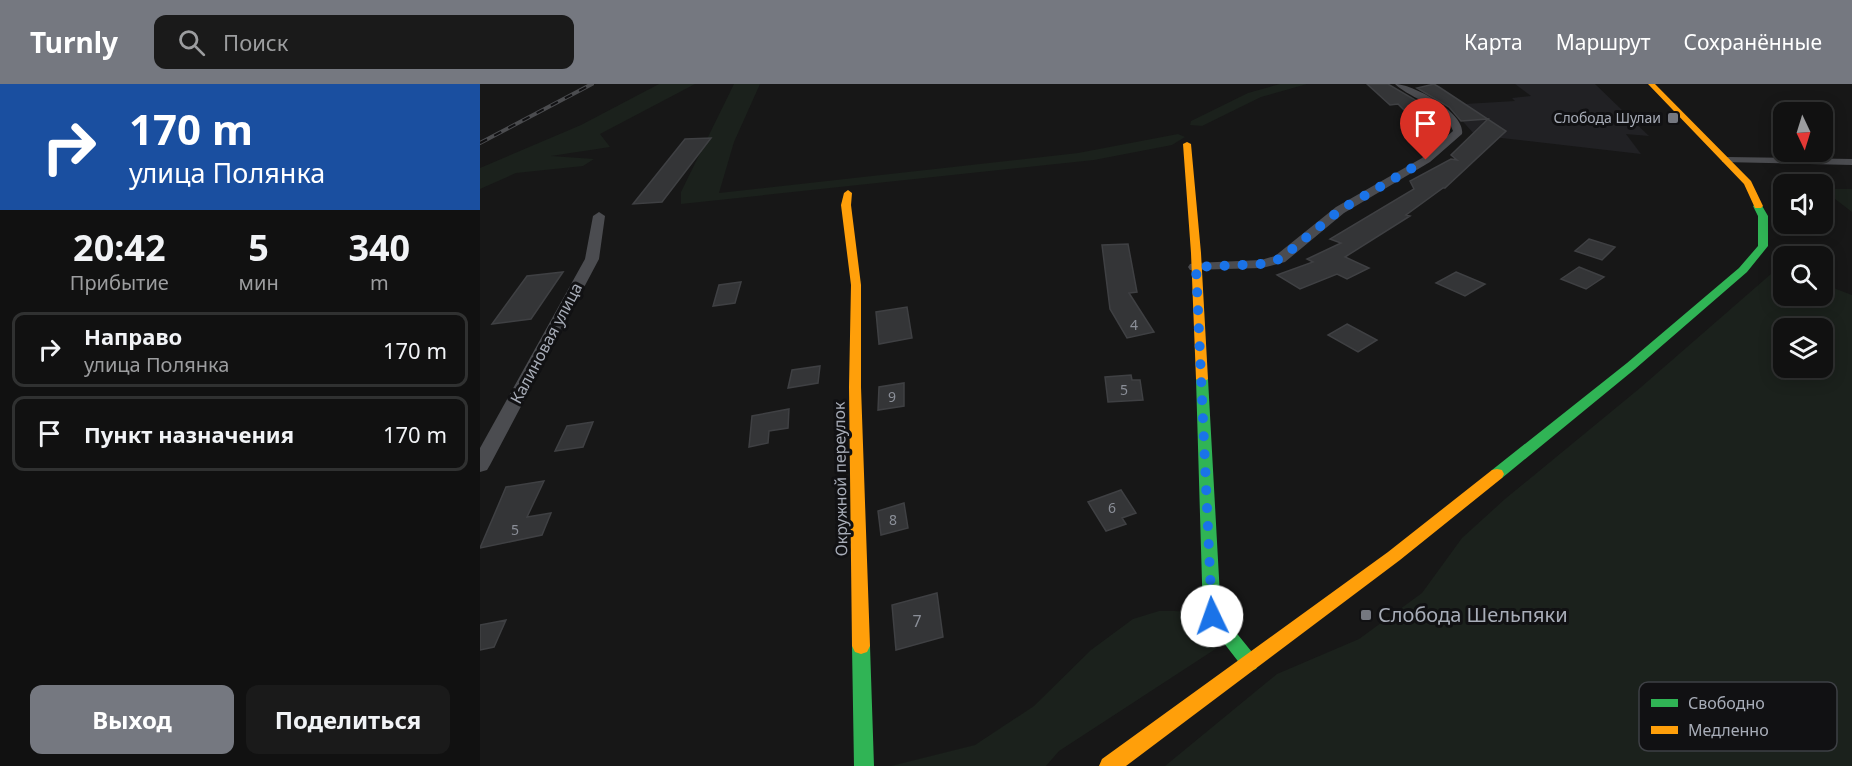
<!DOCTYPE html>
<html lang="ru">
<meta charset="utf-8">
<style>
:root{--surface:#111;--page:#1a1a1a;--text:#f1f3f6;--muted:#9c9d9f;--line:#303131;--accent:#757880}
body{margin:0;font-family:"Noto Sans",sans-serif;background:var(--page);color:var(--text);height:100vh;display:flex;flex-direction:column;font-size:22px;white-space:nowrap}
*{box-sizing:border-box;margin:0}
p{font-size:20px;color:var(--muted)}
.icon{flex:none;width:33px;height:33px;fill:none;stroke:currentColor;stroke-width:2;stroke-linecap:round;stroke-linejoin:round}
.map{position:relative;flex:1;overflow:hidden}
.details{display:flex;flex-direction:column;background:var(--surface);width:480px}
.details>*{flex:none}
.top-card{background:#1a4fa0;color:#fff;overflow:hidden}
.needle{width:39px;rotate:176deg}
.controls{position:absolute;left:1293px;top:18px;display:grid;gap:12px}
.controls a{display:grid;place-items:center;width:60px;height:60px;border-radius:12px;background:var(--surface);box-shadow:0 3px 15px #0003,0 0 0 2px var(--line);font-size:30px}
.pin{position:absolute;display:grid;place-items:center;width:51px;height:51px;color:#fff;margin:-62px -26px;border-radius:50% 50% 50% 0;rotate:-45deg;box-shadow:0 0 6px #0007}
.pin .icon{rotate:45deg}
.me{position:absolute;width:66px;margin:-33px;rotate:357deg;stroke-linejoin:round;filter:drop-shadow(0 0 4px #0008)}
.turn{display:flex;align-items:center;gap:21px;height:126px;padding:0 30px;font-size:27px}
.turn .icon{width:78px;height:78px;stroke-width:2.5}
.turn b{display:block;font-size:42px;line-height:51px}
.eta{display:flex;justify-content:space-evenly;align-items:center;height:102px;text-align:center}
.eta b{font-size:36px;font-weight:700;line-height:42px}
.button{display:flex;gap:12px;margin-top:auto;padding:12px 30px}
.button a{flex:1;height:69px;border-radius:12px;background:var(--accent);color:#fff;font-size:24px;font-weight:700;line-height:69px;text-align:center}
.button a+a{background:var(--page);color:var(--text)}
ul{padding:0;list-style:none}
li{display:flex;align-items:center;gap:18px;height:75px;margin:0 12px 9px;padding:0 18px;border:3px solid var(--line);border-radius:12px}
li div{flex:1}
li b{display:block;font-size:22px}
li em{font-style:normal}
header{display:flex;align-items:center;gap:36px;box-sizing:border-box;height:84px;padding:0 30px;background:var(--accent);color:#fff}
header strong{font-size:28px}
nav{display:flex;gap:33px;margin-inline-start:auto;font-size:21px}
.search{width:420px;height:54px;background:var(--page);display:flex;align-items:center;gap:15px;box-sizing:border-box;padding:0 21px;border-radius:12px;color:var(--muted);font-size:22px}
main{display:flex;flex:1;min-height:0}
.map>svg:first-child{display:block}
.built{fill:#212124}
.green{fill:#1b211c;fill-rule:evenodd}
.building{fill:#343537;stroke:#3f4043;stroke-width:1.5}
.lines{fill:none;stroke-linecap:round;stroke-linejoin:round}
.street{fill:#4b4c50;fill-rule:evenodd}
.fast{fill:#30b455;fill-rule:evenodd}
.slow{fill:#ff9f0a;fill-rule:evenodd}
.rail-casing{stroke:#4b4c4f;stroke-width:4}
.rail{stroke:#111113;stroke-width:2;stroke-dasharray:8;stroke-linecap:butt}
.route{stroke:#1a73e8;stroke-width:10;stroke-dasharray:0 18}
.poi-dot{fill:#757880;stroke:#111113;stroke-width:2}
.labels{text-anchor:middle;stroke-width:6;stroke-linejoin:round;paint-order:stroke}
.far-poi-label{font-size:14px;fill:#a8adb8;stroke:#111113;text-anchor:end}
.number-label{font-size:14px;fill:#8b8f98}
.street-label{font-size:16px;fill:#a8adb8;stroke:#111113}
.near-number-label{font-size:16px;fill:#8b8f98}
.near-poi-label{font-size:20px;fill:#a8adb8;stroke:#111113;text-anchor:start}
.key{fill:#111113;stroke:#3e4045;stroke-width:1.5}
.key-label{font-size:16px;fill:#a8adb8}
</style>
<header>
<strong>Turnly</strong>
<div class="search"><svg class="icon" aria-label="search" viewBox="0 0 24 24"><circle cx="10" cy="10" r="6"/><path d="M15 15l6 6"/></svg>Поиск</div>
<nav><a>Карта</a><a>Маршрут</a><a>Сохранённые</a></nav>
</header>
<main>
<section class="details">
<div class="top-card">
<div class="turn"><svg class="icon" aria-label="right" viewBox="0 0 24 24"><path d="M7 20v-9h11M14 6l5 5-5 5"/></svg><div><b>170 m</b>улица Полянка</div></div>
</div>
<div class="eta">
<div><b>20:42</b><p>Прибытие</p></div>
<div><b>5</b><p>мин</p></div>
<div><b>340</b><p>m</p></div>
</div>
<ul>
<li><svg class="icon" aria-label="right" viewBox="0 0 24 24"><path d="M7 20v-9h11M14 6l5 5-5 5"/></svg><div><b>Направо</b><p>улица Полянка</p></div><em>170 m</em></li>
<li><svg class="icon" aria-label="arrive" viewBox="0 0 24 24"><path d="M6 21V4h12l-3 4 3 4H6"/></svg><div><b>Пункт назначения</b></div><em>170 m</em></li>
</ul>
<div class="button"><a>Выход</a><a>Поделиться</a></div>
</section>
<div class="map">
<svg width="1372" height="682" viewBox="0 0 1372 682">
<rect width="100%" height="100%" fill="#171717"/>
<path class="built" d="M1035 0H1115L1169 52 1146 50 1161 70 995 51 968 21 1035 17 1032 14 1051 12Z"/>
<path class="green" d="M179 0H215L120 50 130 63 71 72 114 75 103 82 36 89 0 105V84L101 41Z
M254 0H280L254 58 239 109 598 69 698 50 705 53 692 61 614 76 201 120V108Z
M800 0H827L781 13 722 42 710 41 711 37 768 9Z
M1342 105H1372V128Z
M1299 183 1303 184 1304 212H1342L1343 200 1372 211V682H685L797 590 879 555 942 509 982 454 1025 415 1160 304ZM1304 244H1342V284H1304Z
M679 527C697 527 723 525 733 545 735 550 736 558 737 564L579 667 566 682H411L495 661 554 622 611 566 653 535Z"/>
<path class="building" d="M887 0H908L954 27 965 37 937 39 918 20 910 21Z
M954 0 959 3 1026 47 965 104H963L926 131 930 132 865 173 889 184 867 195 857 190 820 205 797 191 833 178 827 175 861 159 850 155 934 105 930 97 971 75 977 76 971 71 1008 35 981 37 969 23 937 4Z
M231 54 182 118 153 120 205 55Z
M1109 155 1135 163 1122 176 1095 167Z
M648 160 657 208 649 209 674 248 647 254 630 225 622 161Z
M1099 183 1124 193 1106 205 1081 195Z
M83 188 51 235 12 240 47 192Z
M976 188 1005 200 985 212 956 199Z
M261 198 255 219 233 222 239 201Z
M427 223 432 254 399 260 396 228Z
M867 240 897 256 878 268 848 251Z
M340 282 338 299 308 304 312 286Z
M651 291 652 296H660L663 316 628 318 625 293Z
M424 299V322L398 326 399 303Z
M309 325 308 344 289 347 288 359 269 363 272 332Z
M113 338 103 363 75 367 87 342Z
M64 397 47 433 71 429 62 451 0 464 26 403Z
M641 406 656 429 642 434 646 440 626 447 608 418Z
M424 419 428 444 401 451 398 427Z
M457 509 463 553 416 566 412 521Z
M26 536 14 563 0 566V541Z"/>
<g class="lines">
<path class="street" d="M915 0C933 0 986 29 982 50L950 78 864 129 805 178 782 184 710 186 708 183 710 180 715 179 781 176 795 172 856 123 942 74 973 47C965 22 932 16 915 0Z
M1246 73 1372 75V81L1242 78V74Z
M119 128 125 132 119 175 10 381 7 386 0 388V364L105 175 113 132Z"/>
<path class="fast" d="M1278 119 1281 120 1288 132V162L1267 188 1155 285 1022 394H1012L1010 390 1012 386 1147 279 1259 184 1278 162V132L1273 122Z
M722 291 728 295 741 530 776 573 779 579 776 585 770 587 764 585 723 532 716 295Z
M381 554 387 556 390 562 394 682H374L372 562 375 556Z"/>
<path class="slow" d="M1168 0H1175L1271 97 1283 122 1281 124H1275L1264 100Z
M707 58 711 60 721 169 728 295 722 299 716 295 711 169 703 60Z
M368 106 372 109 371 121 381 201V303L390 562 387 568 381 570 375 568 372 562 369 303 371 201 361 121 364 109Z
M1017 385 1022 386 1024 390 1022 394 920 476 646 682H619L622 675 908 468 1012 386Z"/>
<defs>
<path id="rail" d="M0 59 112 0"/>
</defs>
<use href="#rail" class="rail-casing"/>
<use href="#rail" class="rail"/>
</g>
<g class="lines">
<path class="route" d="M732 532 716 183 782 180 800 175 860 126 946 76"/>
</g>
<g class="poi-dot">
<rect x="1187" y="28" width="12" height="12" rx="3"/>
<rect x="880" y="525" width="12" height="12" rx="3"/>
</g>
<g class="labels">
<g class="far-poi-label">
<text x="1181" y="39">Слобода Шулаи</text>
</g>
<g class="number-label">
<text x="654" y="246">4</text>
<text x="644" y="311">5</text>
<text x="412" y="318">9</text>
<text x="632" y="429">6</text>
<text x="413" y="441">8</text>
<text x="35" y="451">5</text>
</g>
<g class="street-label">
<text transform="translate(66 259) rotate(-62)" y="6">Калиновая улица</text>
<text transform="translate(360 395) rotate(-91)" y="6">Окружной переулок</text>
</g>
<g class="near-number-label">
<text x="437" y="543">7</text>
</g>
<g class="near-poi-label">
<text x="898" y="538">Слобода Шельпяки</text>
</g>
</g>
<rect x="1159" y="598" width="198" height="69" rx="9" class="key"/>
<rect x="1171" y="615" width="27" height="8" fill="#30b455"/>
<rect x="1171" y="642" width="27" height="8" fill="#ff9f0a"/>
<g class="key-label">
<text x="1208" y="625">Свободно</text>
<text x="1208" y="652">Медленно</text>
</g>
</svg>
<div class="controls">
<a><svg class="needle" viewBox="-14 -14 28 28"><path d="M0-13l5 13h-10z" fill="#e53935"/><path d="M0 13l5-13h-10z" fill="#9c9d9f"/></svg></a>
<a><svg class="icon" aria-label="sound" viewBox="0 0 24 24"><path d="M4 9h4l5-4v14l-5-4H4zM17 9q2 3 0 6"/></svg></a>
<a><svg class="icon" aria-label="search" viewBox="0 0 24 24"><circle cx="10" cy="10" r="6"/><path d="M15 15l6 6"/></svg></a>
<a><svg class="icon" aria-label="layers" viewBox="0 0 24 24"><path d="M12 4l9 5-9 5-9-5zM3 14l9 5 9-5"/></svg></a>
</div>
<div class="pin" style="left:946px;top:76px;background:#d93025"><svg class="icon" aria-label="arrive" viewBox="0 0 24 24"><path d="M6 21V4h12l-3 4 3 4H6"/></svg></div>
<svg class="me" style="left:732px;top:532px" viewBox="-20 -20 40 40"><circle r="19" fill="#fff"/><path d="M0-13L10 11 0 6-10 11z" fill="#1a73e8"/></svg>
</div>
</main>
